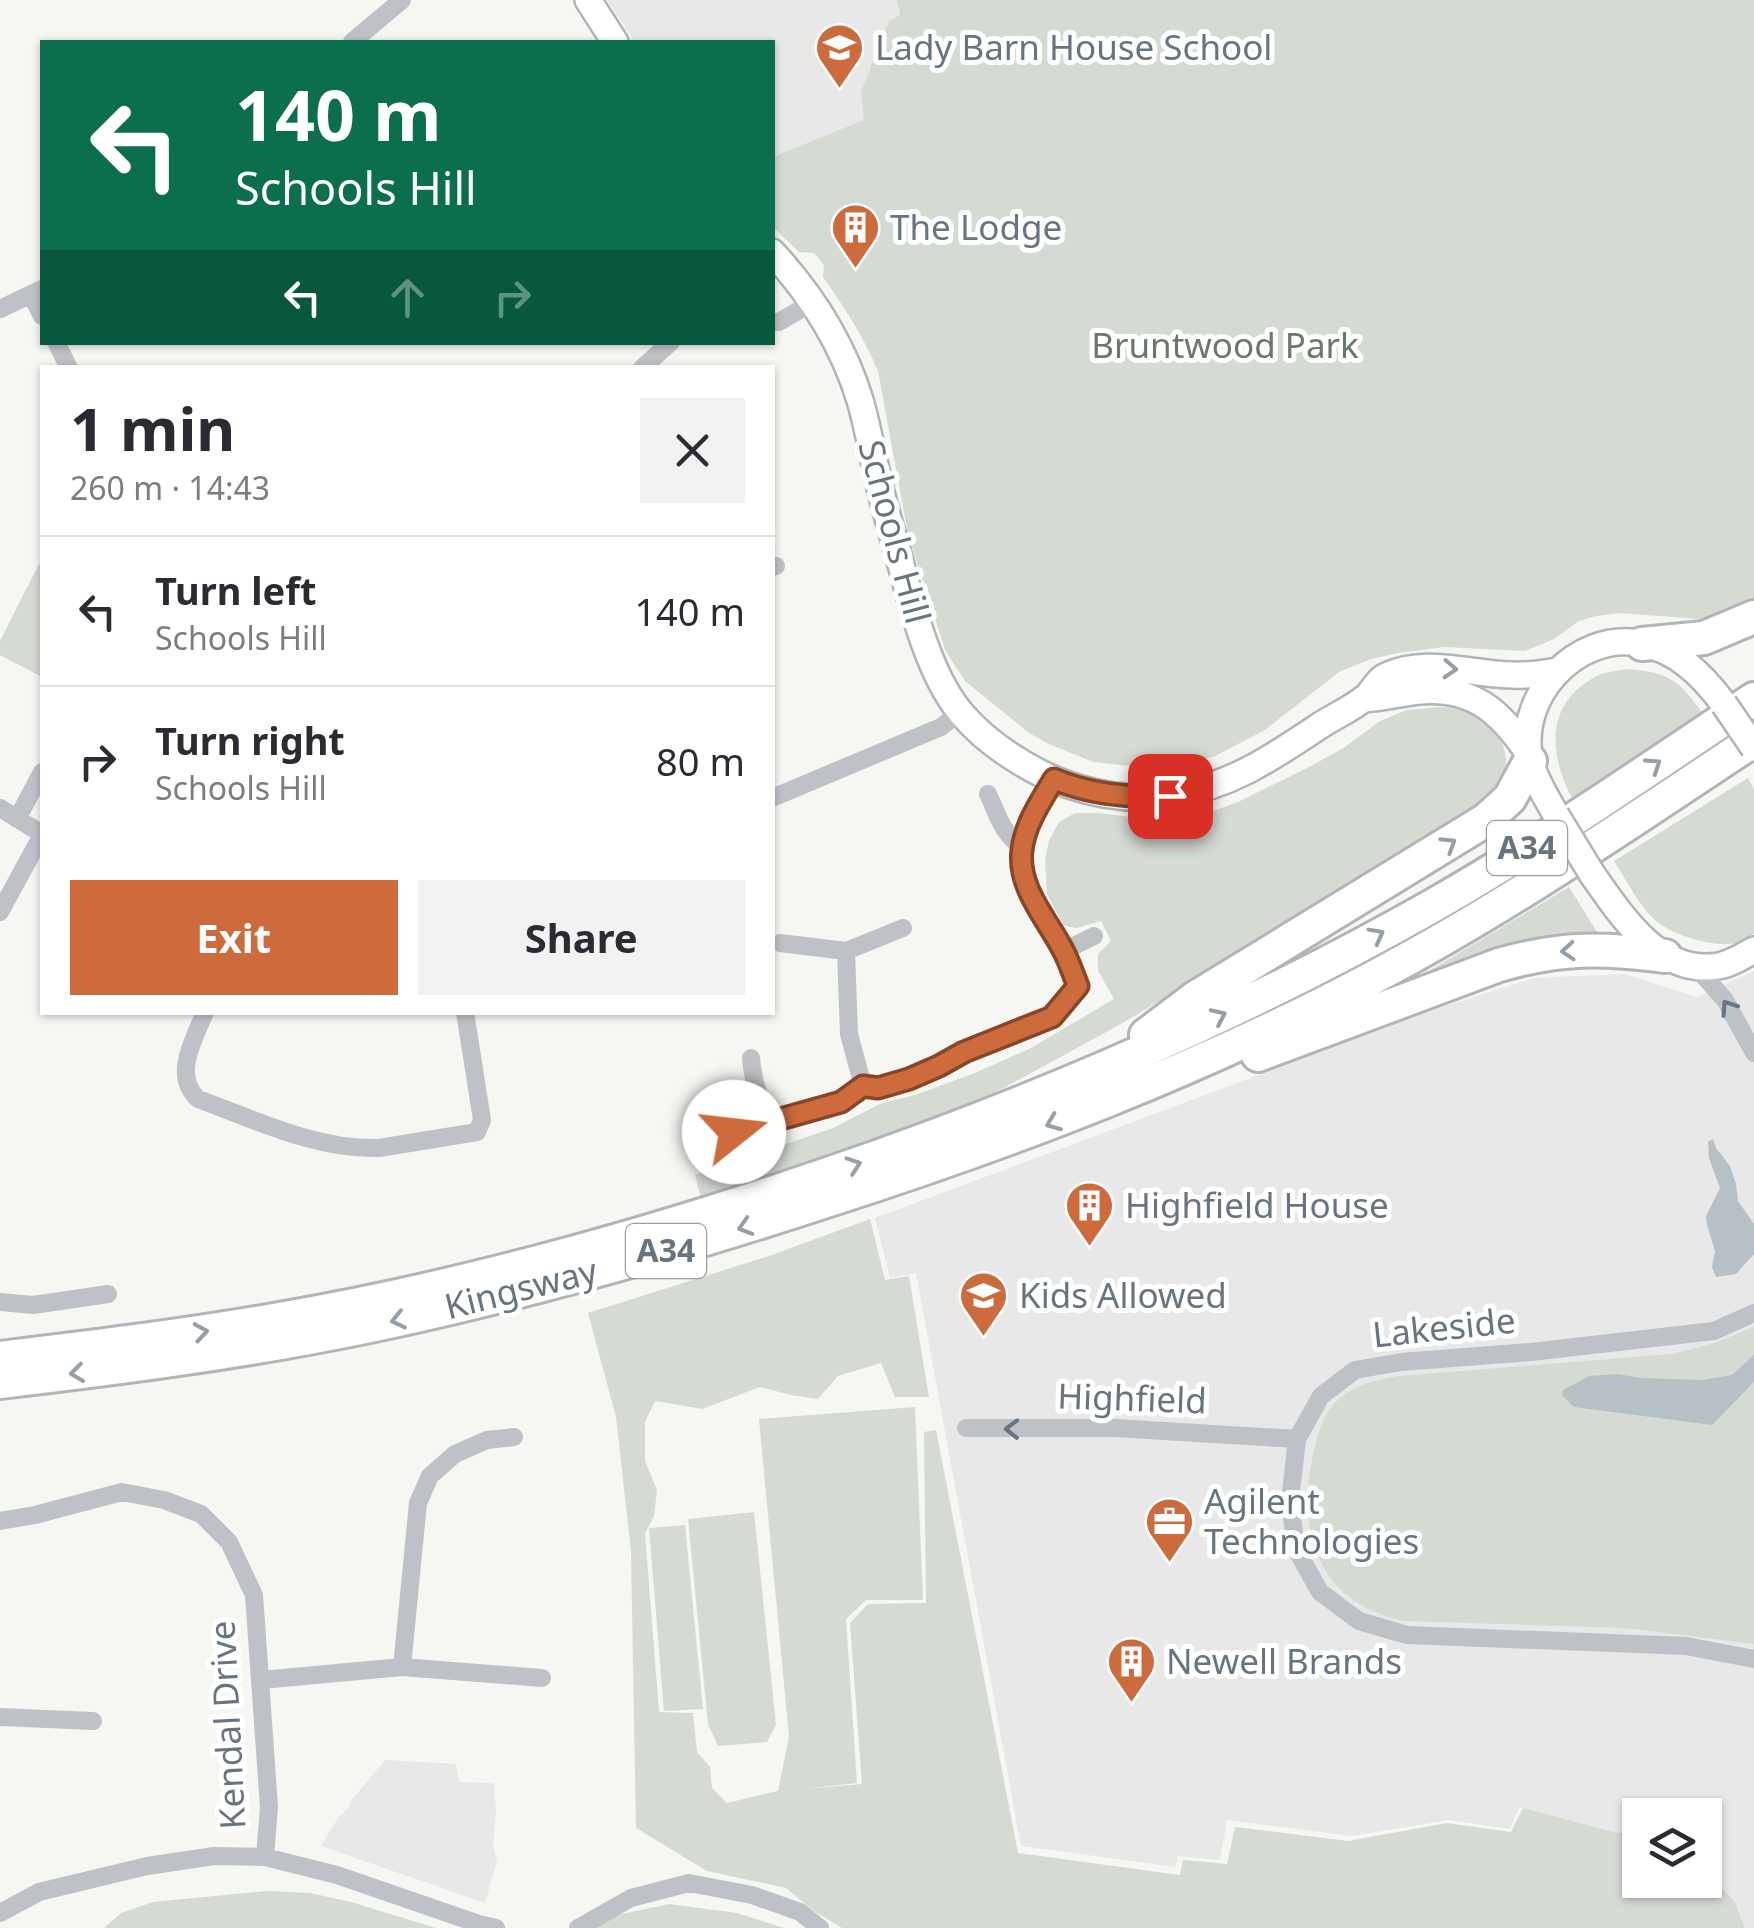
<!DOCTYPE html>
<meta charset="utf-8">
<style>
:root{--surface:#fff;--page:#f2f2f3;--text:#2b2b33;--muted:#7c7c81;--line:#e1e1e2;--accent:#ce6b3c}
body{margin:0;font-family:"Noto Sans",sans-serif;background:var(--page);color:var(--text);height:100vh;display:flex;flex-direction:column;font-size:38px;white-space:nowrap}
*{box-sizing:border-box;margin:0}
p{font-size:32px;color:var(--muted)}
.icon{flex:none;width:55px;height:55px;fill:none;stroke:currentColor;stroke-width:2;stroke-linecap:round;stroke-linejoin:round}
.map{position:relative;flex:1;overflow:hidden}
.side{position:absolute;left:40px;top:365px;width:735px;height:650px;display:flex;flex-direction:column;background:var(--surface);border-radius:0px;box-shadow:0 2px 8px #0004}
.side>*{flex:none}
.hud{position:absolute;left:40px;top:40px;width:735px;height:305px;border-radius:0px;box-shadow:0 2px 8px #0004;background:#0b6e4f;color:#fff;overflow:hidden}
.buttons{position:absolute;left:1622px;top:1798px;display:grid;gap:20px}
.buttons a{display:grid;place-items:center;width:100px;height:100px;border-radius:0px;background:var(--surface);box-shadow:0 2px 8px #0004;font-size:50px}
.pin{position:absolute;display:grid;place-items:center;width:85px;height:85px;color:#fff;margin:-42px;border-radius:20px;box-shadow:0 5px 15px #0006}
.me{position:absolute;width:110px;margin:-55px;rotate:74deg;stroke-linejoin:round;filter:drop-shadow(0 0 8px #0008)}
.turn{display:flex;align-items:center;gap:35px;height:210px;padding:0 30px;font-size:45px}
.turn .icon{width:130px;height:130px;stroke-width:2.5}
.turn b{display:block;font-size:70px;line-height:85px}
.lanes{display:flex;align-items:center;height:95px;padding:0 30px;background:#0003;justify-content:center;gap:50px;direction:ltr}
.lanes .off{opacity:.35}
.round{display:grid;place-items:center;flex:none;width:105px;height:105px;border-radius:0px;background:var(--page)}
.overview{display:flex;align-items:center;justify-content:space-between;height:170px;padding:0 30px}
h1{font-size:60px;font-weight:700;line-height:75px}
.cta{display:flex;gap:20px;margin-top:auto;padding:20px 30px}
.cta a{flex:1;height:115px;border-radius:0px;background:var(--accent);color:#fff;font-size:40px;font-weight:700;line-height:115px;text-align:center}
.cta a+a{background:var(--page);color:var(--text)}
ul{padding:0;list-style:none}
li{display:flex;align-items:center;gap:30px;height:150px;padding:0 30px;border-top:2px solid var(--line)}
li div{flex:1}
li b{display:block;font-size:38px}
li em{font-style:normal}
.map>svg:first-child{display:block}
.built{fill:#e7e8e7}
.green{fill:#d5dad3}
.water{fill:#b7c0c5}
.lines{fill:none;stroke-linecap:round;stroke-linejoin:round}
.secondary-casing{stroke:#b1b5b9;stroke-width:30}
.highway-casing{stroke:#b2b4b8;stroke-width:38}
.street{stroke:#bec1c5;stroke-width:18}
.secondary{stroke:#fff;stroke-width:25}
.highway{stroke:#fff;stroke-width:32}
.secondary-bridge-casing{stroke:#b1b5b9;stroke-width:30;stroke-linecap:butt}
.secondary-bridge{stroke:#fff;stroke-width:25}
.oneway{stroke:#969ea7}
.oneway2{stroke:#697481}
.route-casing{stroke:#864627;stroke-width:25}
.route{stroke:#ce6b3c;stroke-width:18}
.labels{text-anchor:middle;stroke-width:10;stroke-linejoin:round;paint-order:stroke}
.shield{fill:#fff;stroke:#969ea7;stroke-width:2.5}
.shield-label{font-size:32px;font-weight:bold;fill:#697481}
.poi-label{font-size:35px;fill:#697481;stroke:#fff;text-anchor:start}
.park-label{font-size:35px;fill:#697967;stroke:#fff}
.street-label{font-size:35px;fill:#697481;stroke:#fff}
</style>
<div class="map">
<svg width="1754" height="1928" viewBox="0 0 1754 1928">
<rect width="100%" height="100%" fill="#f6f6f3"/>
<path class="built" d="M607 0H952L907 101 773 182 772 42H635Z
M1754 971V1928H1745L1735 1902 1705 1871V1815H1640V1834L1613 1833 1519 1807 1510 1829 1449 1820 1351 1836 1227 1820 1220 1860 1178 1856 1176 1867 1021 1846 916 1273 890 1278 875 1218 1436 1009 1534 978 1624 974 1697 997Z
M385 1760 456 1764 459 1782 494 1783 496 1811 493 1847 497 1861 485 1903 321 1846 338 1818 350 1806V1802Z"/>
<path class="green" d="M897 0H1754V606L1712 620 1619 613 1596 616 1579 621 1554 639 1525 651 1444 647 1398 653 1371 659 1339 672 1265 730 1215 756 1183 765 1149 768 1093 762 1049 744 1029 733 965 681 945 650 908 534 878 371C864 337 844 307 823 277L824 265 814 253 799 252 773 227V159L780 154 864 120 861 92 889 21 900 15Z
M39 564H42V677L0 655V641Z
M1626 669C1671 672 1680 681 1706 718L1577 808C1551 762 1540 707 1595 677 1604 672 1616 671 1626 669Z
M1440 707C1448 708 1456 708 1464 710 1491 716 1515 750 1503 778 1496 794 1479 807 1465 818L1121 1024 974 1104 770 1181 701 1198 695 1175 833 1128 882 1103 915 1095 975 1073 1031 1048 1114 999 1098 971V954L1111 941 1101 921 1077 928 1064 926 1047 894 1045 859 1049 841 1059 822 1075 813H1098L1163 821 1202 815 1238 802 1313 765 1345 747 1380 721 1407 710Z
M1748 778 1754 789V934C1749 937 1745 941 1740 942 1720 950 1672 935 1656 921 1639 906 1627 881 1614 861Z
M1569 887 1602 940 1422 985 1419 977Z
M870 1219 885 1280 909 1276 929 1397H895L881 1363 838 1376 818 1399 791 1395 760 1387 702 1409 655 1401 645 1422V1461L657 1490 654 1516 645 1533 659 1712 693 1713 697 1752 710 1767 712 1788 727 1803 778 1791 789 1737 759 1419 915 1407 923 1600H866L846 1619 857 1783 804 1789 862 1784 850 1623 868 1604 926 1603 924 1432 936 1430 1018 1853 1180 1875 1183 1860 1227 1864 1235 1827 1348 1841 1447 1823 1511 1832 1523 1808 1617 1833 1640 1834V1880H1705V1871L1735 1902 1745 1928H842L814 1911 786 1888 707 1871 636 1828 631 1551 616 1417 588 1313 772 1255Z
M1754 1327V1644L1625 1628 1404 1621C1322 1604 1296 1537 1312 1460 1317 1439 1320 1419 1335 1403 1352 1385 1375 1380 1399 1376L1672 1354 1712 1344Z
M754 1512 776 1725 767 1742 718 1746 708 1724 688 1519Z
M685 1525 703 1709 664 1711 649 1528Z
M267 1891 310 1893 351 1902 436 1928H104L121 1913 153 1902Z
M669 1904 737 1913 784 1928H589L617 1915Z"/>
<path class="water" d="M1713 1139 1716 1148 1730 1166 1736 1184 1738 1201 1754 1224V1254L1736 1274 1716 1277 1712 1267 1715 1251 1707 1225 1706 1216 1720 1188 1709 1158 1708 1142Z
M1754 1355V1382L1712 1425 1574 1407 1562 1395 1563 1390 1589 1376 1617 1374 1642 1378 1702 1380 1732 1375Z"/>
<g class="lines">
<defs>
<path id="secondary" d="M588 0 615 42
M772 252C811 294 843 345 860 400 869 431 874 464 882 496 890 527 900 559 908 591 919 630 935 683 962 714 984 740 1011 758 1040 773 1081 793 1127 802 1172 795 1230 787 1273 757 1321 725 1335 716 1353 708 1366 697 1373 691 1377 680 1386 676 1426 657 1472 675 1513 675 1528 676 1543 673 1558 671
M1364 699C1383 698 1401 693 1419 691 1473 686 1501 712 1529 754
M1556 815C1547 798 1534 779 1530 760 1516 697 1576 632 1639 643 1677 649 1702 675 1724 704
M1592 874C1621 915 1659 976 1718 966 1731 964 1743 956 1754 950"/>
<path id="highway" d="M1642 644 1704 638 1754 617
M1146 1035 1195 998 1486 820 1510 798 1530 761
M1258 1055 1499 965C1562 947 1601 948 1665 956
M0 1358C91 1347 183 1336 274 1320 461 1288 646 1236 825 1175 1036 1103 1240 1015 1434 905 1544 842 1649 769 1754 699
M0 1382C129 1367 258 1350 384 1323 533 1291 679 1249 823 1202 1013 1141 1200 1070 1376 976 1507 907 1630 822 1754 740"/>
</defs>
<use href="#secondary" class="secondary-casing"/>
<use href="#highway" class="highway-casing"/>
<path class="street" d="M352 42 402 0
M31 295 42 316
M0 309 42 289
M772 322H779L813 302
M56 342 69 368
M642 368 671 342
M772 567 776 566
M988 794C997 813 1003 836 1022 846
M772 798 941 727 960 712
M0 808 42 834
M17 819 42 772
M0 912 42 835
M780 943 846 951
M1064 951 1094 936
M1695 966 1725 1000 1754 1053
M205 1012C194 1040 172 1075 198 1099 256 1120 316 1150 379 1148L477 1132 482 1120 465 1012
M751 1058C753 1082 759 1099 771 1120L787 1119 841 1101 863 1086 879 1088 909 1079 939 1066 964 1052 1052 1017 1078 986 1064 951 1028 890 1021 858 1028 827 1054 779
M863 1086 849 1034 846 951 903 928
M696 1145 771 1120
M0 1302 33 1305 108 1294
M1754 1313 1714 1331 1531 1352 1401 1362 1355 1370 1321 1396 1297 1439 1290 1501 1296 1549 1320 1592 1359 1621 1407 1635 1686 1646 1754 1659
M966 1428H1114L1297 1439
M0 1521 35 1515 122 1492 164 1500 201 1514 229 1542 254 1595 269 1807 265 1857
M402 1667 418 1503 430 1476 455 1454 487 1440 514 1437
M261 1680 402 1667 542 1678
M0 1717 93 1721
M0 1913 39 1892 147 1866 214 1856 265 1857 337 1875 479 1924 496 1928
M578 1928 631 1898 689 1883 752 1895 800 1912 820 1928"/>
<use href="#secondary" class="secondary"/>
<use href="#highway" class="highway"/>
<defs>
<path id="secondary-bridge" d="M1724 704 1754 748
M1556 815 1592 874"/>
</defs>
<use href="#secondary-bridge" class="secondary-bridge-casing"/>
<use href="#secondary-bridge" class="secondary-bridge"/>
</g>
<defs><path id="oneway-chevron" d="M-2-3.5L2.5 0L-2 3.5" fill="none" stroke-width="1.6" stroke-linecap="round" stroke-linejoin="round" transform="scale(2.5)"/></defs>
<g class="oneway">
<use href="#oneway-chevron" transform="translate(1450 669) rotate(3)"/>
<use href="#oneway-chevron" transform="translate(1654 765) rotate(-34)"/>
<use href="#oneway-chevron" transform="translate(1449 844) rotate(-32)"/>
<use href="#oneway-chevron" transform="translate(1377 935) rotate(-28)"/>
<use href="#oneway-chevron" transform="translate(1568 951) rotate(176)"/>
<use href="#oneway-chevron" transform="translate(1219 1016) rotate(-25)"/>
<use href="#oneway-chevron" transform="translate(1053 1123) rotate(158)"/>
<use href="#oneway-chevron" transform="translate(854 1165) rotate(-19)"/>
<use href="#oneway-chevron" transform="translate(745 1227) rotate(163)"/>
<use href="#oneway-chevron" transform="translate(398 1320) rotate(167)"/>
<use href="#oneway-chevron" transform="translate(201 1332) rotate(-9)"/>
<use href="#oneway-chevron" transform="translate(77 1373) rotate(173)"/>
</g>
<g class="oneway2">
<use href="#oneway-chevron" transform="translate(1728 1007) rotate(-124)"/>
<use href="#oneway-chevron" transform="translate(1012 1429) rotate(-179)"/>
</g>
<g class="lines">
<defs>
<path id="route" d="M734 1132 841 1102 863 1086 878 1088 909 1079 939 1066 964 1052 1052 1017 1078 986C1073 974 1069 961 1063 950 1047 919 1017 887 1022 850 1025 824 1041 801 1054 779 1091 795 1130 798 1170 796"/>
</defs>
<use href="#route" class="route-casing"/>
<use href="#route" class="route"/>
</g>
<defs>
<symbol id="school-pin" viewBox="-11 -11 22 30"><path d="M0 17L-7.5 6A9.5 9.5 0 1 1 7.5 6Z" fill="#ce6b3c" stroke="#fff"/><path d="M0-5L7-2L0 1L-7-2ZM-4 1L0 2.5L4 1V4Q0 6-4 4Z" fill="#fff"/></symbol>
<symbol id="building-pin" viewBox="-11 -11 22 30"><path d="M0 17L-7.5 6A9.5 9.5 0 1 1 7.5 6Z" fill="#ce6b3c" stroke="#fff"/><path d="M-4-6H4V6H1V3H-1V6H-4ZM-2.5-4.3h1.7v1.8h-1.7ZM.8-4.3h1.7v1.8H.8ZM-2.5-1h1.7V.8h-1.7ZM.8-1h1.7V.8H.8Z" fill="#fff"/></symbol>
<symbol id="office-pin" viewBox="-11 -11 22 30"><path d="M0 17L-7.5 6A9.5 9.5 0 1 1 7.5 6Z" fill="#ce6b3c" stroke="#fff"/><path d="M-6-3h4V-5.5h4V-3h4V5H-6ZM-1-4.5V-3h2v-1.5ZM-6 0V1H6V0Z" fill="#fff"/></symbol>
</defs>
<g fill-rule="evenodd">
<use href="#school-pin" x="812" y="20" width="55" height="75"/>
<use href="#building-pin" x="828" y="200" width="55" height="75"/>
<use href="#building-pin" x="1062" y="1178" width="55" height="75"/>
<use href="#school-pin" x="956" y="1268" width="55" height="75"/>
<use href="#office-pin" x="1142" y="1494" width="55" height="75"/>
<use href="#building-pin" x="1104" y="1634" width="55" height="75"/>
</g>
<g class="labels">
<g class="shield">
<rect x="1487" y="821" width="80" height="54" rx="8"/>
<rect x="626" y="1224" width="80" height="54" rx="8"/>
</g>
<g class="shield-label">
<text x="1527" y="859">A34</text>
<text x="666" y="1262">A34</text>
</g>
<g class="poi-label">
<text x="875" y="60">Lady Barn House School</text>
<text x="890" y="240">The Lodge</text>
<text x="1125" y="1218">Highfield House</text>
<text x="1019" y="1308">Kids Allowed</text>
<text x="1204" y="1514">Agilent<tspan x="1204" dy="40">Technologies</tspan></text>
<text x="1166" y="1674">Newell Brands</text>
</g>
<g class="park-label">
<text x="1225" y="358">Bruntwood Park</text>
</g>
<g class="street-label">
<text transform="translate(894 532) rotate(75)" y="12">Schools Hill</text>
<text transform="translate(521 1289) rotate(-14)" y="12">Kingsway</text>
<text transform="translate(1444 1328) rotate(-6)" y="12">Lakeside</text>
<text transform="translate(1132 1399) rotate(2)" y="12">Highfield</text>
<text transform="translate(228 1725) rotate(-93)" y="12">Kendal Drive</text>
</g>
</g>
</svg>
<div class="buttons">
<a><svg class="icon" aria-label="layers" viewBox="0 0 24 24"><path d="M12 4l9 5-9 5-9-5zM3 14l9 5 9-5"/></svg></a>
</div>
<div class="pin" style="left:1170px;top:796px;background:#d93025"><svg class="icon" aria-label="arrive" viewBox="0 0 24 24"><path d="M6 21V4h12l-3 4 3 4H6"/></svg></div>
<svg class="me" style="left:734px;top:1132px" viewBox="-20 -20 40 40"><circle r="19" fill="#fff"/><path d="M0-13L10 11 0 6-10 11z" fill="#ce6b3c"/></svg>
<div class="hud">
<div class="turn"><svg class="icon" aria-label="left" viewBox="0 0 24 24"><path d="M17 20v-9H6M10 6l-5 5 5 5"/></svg><div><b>140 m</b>Schools Hill</div></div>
<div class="lanes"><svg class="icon" aria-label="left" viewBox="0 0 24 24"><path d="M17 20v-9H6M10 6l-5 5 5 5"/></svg><svg class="icon off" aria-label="ahead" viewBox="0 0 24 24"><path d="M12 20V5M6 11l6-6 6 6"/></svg><svg class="icon off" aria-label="right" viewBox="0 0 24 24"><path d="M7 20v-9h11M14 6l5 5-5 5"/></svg></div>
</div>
<section class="side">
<div class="overview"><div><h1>1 min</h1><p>260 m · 14:43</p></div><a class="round"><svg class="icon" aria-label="close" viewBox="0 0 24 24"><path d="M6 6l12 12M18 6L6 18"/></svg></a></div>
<ul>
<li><svg class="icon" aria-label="left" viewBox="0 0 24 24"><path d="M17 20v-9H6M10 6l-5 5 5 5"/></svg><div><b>Turn left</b><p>Schools Hill</p></div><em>140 m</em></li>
<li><svg class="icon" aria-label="right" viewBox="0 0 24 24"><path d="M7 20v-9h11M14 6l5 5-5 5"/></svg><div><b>Turn right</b><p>Schools Hill</p></div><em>80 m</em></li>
</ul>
<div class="cta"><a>Exit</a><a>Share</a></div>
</section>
</div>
